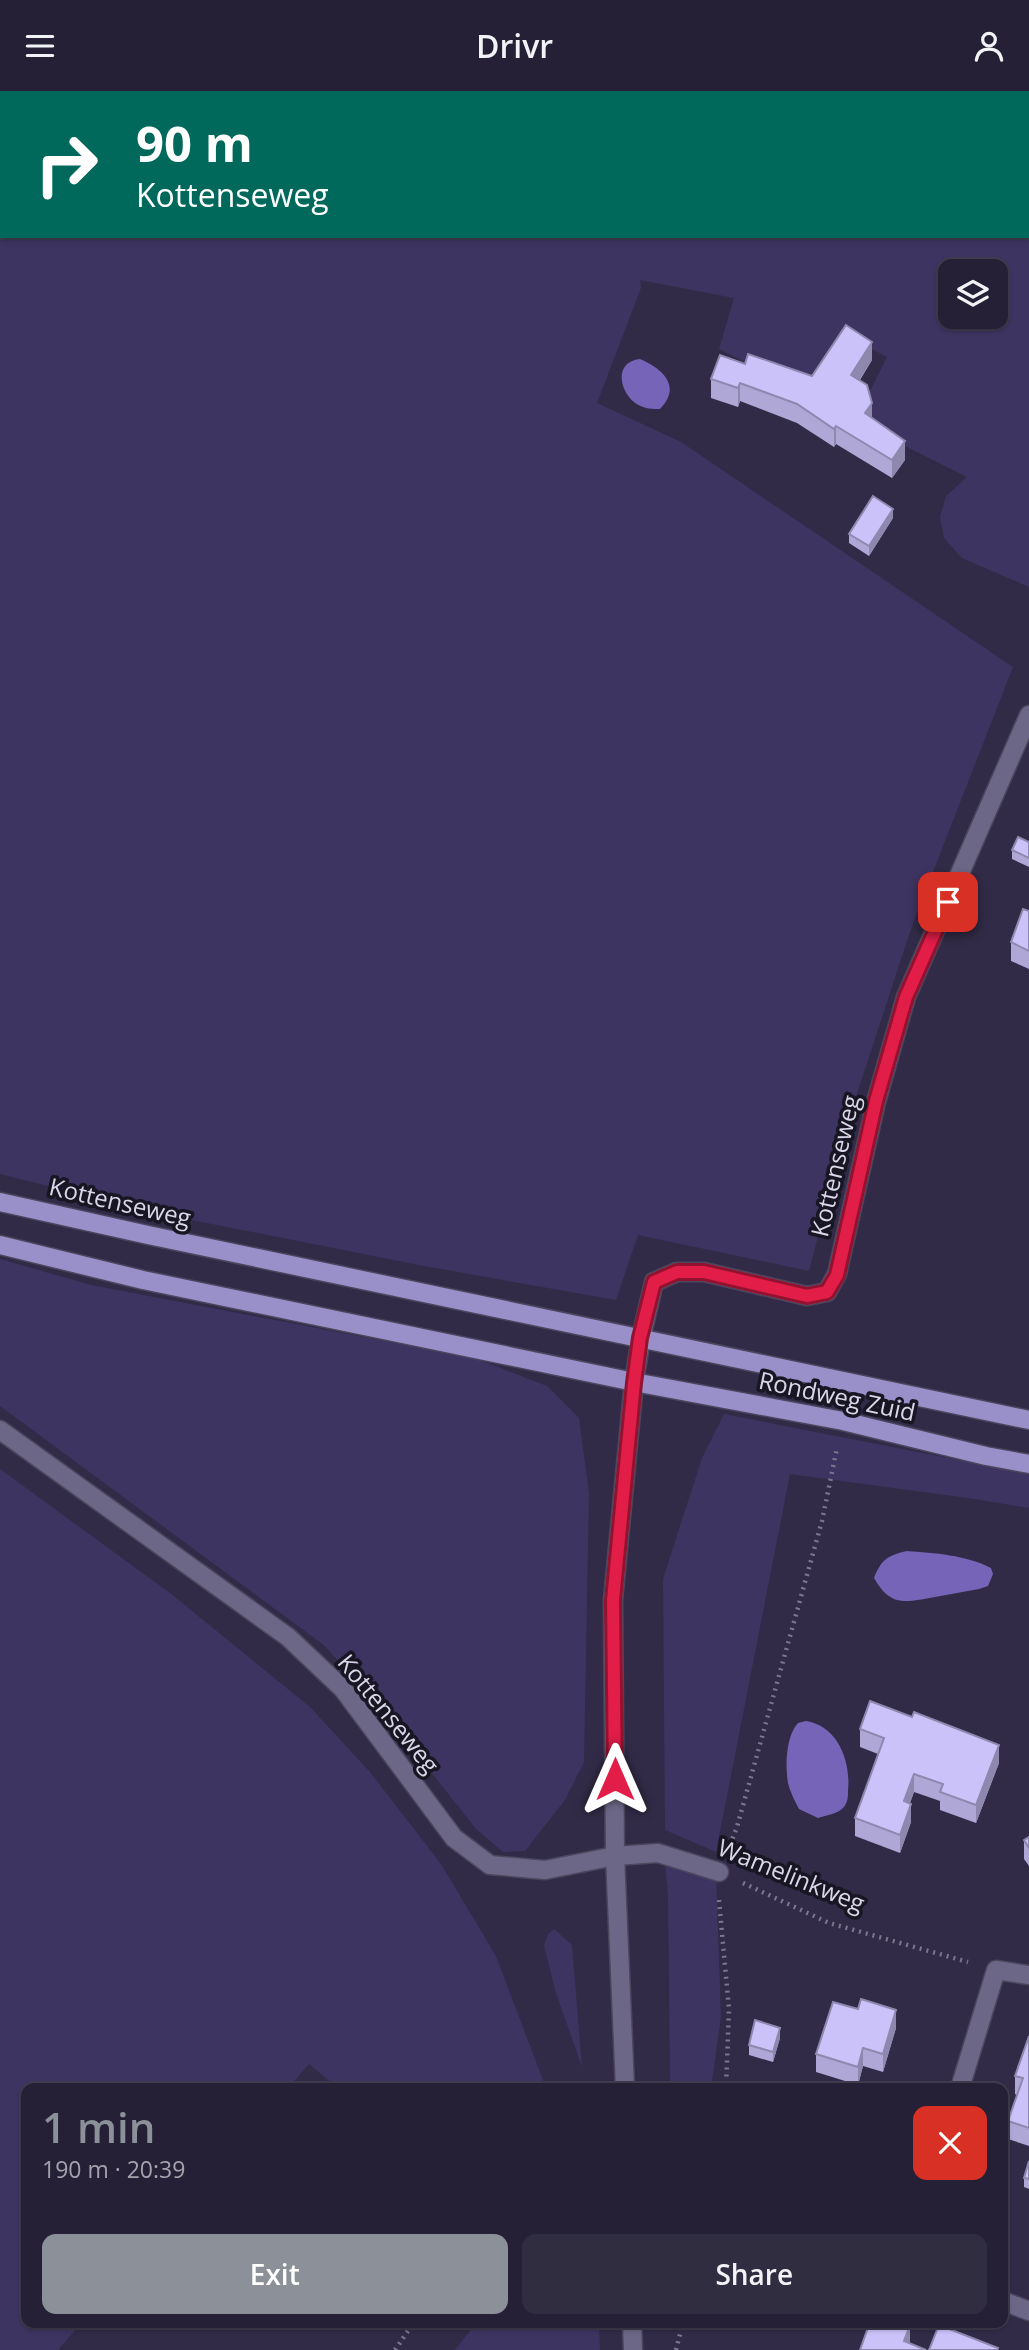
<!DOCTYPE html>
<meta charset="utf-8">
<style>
:root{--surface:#252035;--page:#312d41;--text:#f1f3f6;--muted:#a3a3ad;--line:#423e50;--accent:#8c9099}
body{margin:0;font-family:"Open Sans",sans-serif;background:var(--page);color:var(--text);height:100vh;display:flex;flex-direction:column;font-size:26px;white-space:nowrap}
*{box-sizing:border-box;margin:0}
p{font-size:23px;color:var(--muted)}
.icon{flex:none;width:38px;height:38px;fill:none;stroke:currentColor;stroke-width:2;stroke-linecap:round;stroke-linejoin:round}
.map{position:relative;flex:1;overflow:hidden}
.drawer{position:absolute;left:21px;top:1992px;width:987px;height:245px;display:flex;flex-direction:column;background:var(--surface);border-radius:14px;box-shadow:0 2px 5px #0004,0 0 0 2px var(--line)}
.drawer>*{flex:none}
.banner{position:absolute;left:0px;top:0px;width:1029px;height:147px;box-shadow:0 2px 5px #0004,0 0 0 2px var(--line);background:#00695c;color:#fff;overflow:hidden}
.fabs{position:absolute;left:938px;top:168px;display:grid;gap:14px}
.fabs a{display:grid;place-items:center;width:70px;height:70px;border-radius:14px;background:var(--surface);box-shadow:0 2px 5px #0004,0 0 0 2px var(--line);font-size:35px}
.pin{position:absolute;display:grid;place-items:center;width:60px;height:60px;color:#fff;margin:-30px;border-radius:14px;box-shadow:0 4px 10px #0006}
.me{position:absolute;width:77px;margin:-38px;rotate:0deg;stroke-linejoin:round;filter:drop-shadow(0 0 5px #0008)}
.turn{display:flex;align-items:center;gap:24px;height:147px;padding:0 21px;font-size:32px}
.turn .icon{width:91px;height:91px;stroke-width:2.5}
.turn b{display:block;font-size:49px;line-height:60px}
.round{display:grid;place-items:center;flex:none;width:74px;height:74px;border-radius:14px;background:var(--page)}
.head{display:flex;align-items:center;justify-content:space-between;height:119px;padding:0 21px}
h1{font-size:42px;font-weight:600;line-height:52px;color:var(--accent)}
.action{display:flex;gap:14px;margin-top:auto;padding:14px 21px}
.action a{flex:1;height:80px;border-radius:14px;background:var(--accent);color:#fff;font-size:28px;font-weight:600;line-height:80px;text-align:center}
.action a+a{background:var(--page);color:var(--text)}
header{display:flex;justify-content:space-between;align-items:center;height:91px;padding:0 21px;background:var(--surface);font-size:32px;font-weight:600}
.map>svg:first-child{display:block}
.green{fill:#3e3461;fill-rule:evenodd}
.water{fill:#7664b8}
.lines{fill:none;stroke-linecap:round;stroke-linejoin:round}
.minor-casing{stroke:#4b465e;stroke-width:21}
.tertiary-casing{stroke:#4b465e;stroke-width:21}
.primary-casing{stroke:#4b465e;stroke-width:21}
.path{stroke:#7b778f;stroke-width:4.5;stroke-dasharray:2 5;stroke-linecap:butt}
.minor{stroke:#6c6787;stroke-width:18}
.tertiary{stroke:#6c6787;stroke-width:18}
.primary{stroke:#998fc9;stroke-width:18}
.wall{fill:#afa7d6}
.shaded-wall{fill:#8e88ae}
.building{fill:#cbc2f9;stroke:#8e88ae;stroke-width:2}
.route-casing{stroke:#92132f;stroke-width:18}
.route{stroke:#e11d48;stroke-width:12}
.labels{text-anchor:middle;stroke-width:7;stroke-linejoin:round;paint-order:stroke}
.street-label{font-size:24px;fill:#d9d7e9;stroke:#181623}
</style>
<header><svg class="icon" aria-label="menu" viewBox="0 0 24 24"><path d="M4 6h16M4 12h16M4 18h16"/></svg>Drivr<svg class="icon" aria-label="person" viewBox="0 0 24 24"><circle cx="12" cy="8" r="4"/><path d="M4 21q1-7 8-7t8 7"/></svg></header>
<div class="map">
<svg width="1029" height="2259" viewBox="0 0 1029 2259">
<rect width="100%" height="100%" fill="#312b47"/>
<path class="green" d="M0 0H1029V496L962 467 944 447 940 426 946 405 967 386 855 330 887 266 849 246 818 308 719 258 734 207 640 189 641 197 597 312 681 351 1013 576 913 832 847 1033 809 1180 638 1144 616 1209 424 1175 151 1121 0 1083ZM2 2H1027V145H2ZM950 180H996V226H950Z
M0 1168 91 1194 474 1267 547 1295 579 1327 589 1402 584 1671 565 1709 525 1760 503 1761 476 1738 397 1638 325 1555 0 1315Z
M724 1323 1029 1383V1417L975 1408 790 1383 716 1761 665 1739 663 1488 702 1367Z
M0 1378 170 1502 310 1616 370 1681 441 1773 496 1865 546 1997H338L309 1973 288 1997H26V2231H82L58 2259H0Z
M665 1771 716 1782 721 1926 711 1997H670L668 1803Z
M554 1838 572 1854 582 1976 556 1902 544 1855 548 1843Z
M477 2231H599L600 2259H455Z"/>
<path class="water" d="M640 268C663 278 682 295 660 318 655 318 648 318 643 316 621 309 610 271 640 268Z
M907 1460C934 1462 966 1464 991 1477L993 1483 988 1495 979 1498C964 1501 950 1503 935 1506 906 1511 891 1517 874 1487 881 1469 888 1464 907 1460Z
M806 1630C838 1635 851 1670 848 1700 848 1705 848 1711 844 1716 838 1723 827 1724 818 1727L799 1718C795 1710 790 1701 788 1692 785 1674 786 1645 798 1632Z"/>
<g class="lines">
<defs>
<path id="minor" d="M641 1247 654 1191 677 1181H704L807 1205 827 1201 837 1183 876 1011 906 906 1029 624
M0 1339 288 1546 343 1598 454 1747 490 1774 545 1779 615 1765 658 1762 719 1781
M960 1997 996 1879 1029 1884
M1003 2210 1029 2220"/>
<path id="tertiary" d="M625 1997 615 1765 613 1509 634 1291 641 1247
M632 2231 633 2259"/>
<path id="primary" d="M0 1111 148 1144 1029 1329
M0 1154 143 1189 634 1291 843 1330 986 1365 1029 1373"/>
</defs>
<use href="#minor" class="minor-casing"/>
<use href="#tertiary" class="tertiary-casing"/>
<use href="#primary" class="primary-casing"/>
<path class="path" d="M730 1754 737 1736 822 1430 837 1357
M743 1792 829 1832 968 1871
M719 1809 729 1918 726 1997
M395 2259 414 2231
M676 2259 683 2231"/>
<use href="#minor" class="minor"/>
<use href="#tertiary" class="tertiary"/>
<use href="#primary" class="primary"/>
</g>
<path class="wall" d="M872 269 860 289 872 327 905 369 892 387 836 353 834 356 797 332 740 310 738 316 711 307V288L745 273 812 285Z
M893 427 869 465 849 452V443Z
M1029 751V776L1012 768V759Z
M1029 820V878L1011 870V851Z
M860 1638 999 1672 976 1732 940 1719V1710L914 1701 910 1712 911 1731 900 1762 855 1745V1727L878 1663 860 1656Z
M1029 1746V1775L1024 1768V1749Z
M896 1937 883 1981 863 1975 858 1994 816 1981V1963Z
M1029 1945V2055L1008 2048V2030L1017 2004 1015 2003V1985Z
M780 1947 773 1971 749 1964V1954Z
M1029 2070V2098L1024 2096V2087Z
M369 2231H382L375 2237Z"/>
<path class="shaded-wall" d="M872 251V269L851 302V284Z
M740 292V310L738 316V297Z
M872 312V330L865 322Z
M836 335V353L834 356V338Z
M905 350V369L892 387V369Z
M893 418V427L869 465V455Z
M999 1654V1672L976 1732V1714Z
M914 1683V1701L904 1728V1710Z
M911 1713V1731L900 1762V1744Z
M896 1919V1937L883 1981V1963Z
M780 1937V1947L773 1971V1961Z
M863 1957V1975L858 1994V1976Z
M375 2231H382L375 2237Z
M910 2234V2252L904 2250Z"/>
<path class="building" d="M846 234 872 251 851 284 867 294 872 312 865 322 905 350 892 369 836 335 834 338 797 313 740 292 738 297 711 288 720 264 745 273 748 263 812 285Z
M873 405 893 418 869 455 849 443Z
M1018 746 1029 751V767L1012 759Z
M1023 818 1029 820V860L1011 851Z
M870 1610 912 1626 914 1621 999 1654 976 1714 940 1701 943 1693 914 1683 904 1710 911 1713 900 1744 855 1727 884 1647 860 1638Z
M1029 1746V1757L1024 1749Z
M861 1908 896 1919 883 1963 863 1957 858 1976 816 1963 833 1911 858 1918Z
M755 1929 780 1937 773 1961 749 1954Z
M1029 1945V2037L1008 2030 1023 1987 1015 1985Z
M1029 2070V2088L1024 2087Z
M870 2231H903L910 2234 904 2250 926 2259H860Z
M939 2234 998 2257 997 2259H929Z"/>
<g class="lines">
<defs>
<path id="route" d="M615 1688 613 1509 634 1292 640 1247 654 1191 677 1181H704L807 1205 827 1201 837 1184 876 1010 906 906 948 811"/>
</defs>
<use href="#route" class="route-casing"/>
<use href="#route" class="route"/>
</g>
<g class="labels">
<g class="street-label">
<text transform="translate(836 1075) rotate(-77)" y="8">Kottenseweg</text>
<text transform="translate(120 1112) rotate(13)" y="8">Kottenseweg</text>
<text transform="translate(837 1306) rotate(12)" y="8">Rondweg Zuid</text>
<text transform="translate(388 1623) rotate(51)" y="8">Kottenseweg</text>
<text transform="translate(791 1785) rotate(22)" y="8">Wamelinkweg</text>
</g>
</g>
</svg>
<div class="fabs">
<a><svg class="icon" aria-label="layers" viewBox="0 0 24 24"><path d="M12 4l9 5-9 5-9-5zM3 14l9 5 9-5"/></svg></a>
</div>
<div class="pin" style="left:948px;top:811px;background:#d93025"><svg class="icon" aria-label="arrive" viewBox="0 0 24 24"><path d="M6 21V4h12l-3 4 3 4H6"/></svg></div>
<svg class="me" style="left:615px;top:1688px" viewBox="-20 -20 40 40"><path d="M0-17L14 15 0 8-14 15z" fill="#e11d48" stroke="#fff" stroke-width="4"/></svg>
<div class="banner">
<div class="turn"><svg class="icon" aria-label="right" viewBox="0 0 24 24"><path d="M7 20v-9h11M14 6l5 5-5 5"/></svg><div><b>90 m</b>Kottenseweg</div></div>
</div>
<section class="drawer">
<div class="head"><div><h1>1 min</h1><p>190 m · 20:39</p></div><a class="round" style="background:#d93025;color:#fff"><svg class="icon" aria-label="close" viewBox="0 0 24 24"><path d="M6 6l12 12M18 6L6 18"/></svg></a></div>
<div class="action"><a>Exit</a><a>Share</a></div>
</section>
</div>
